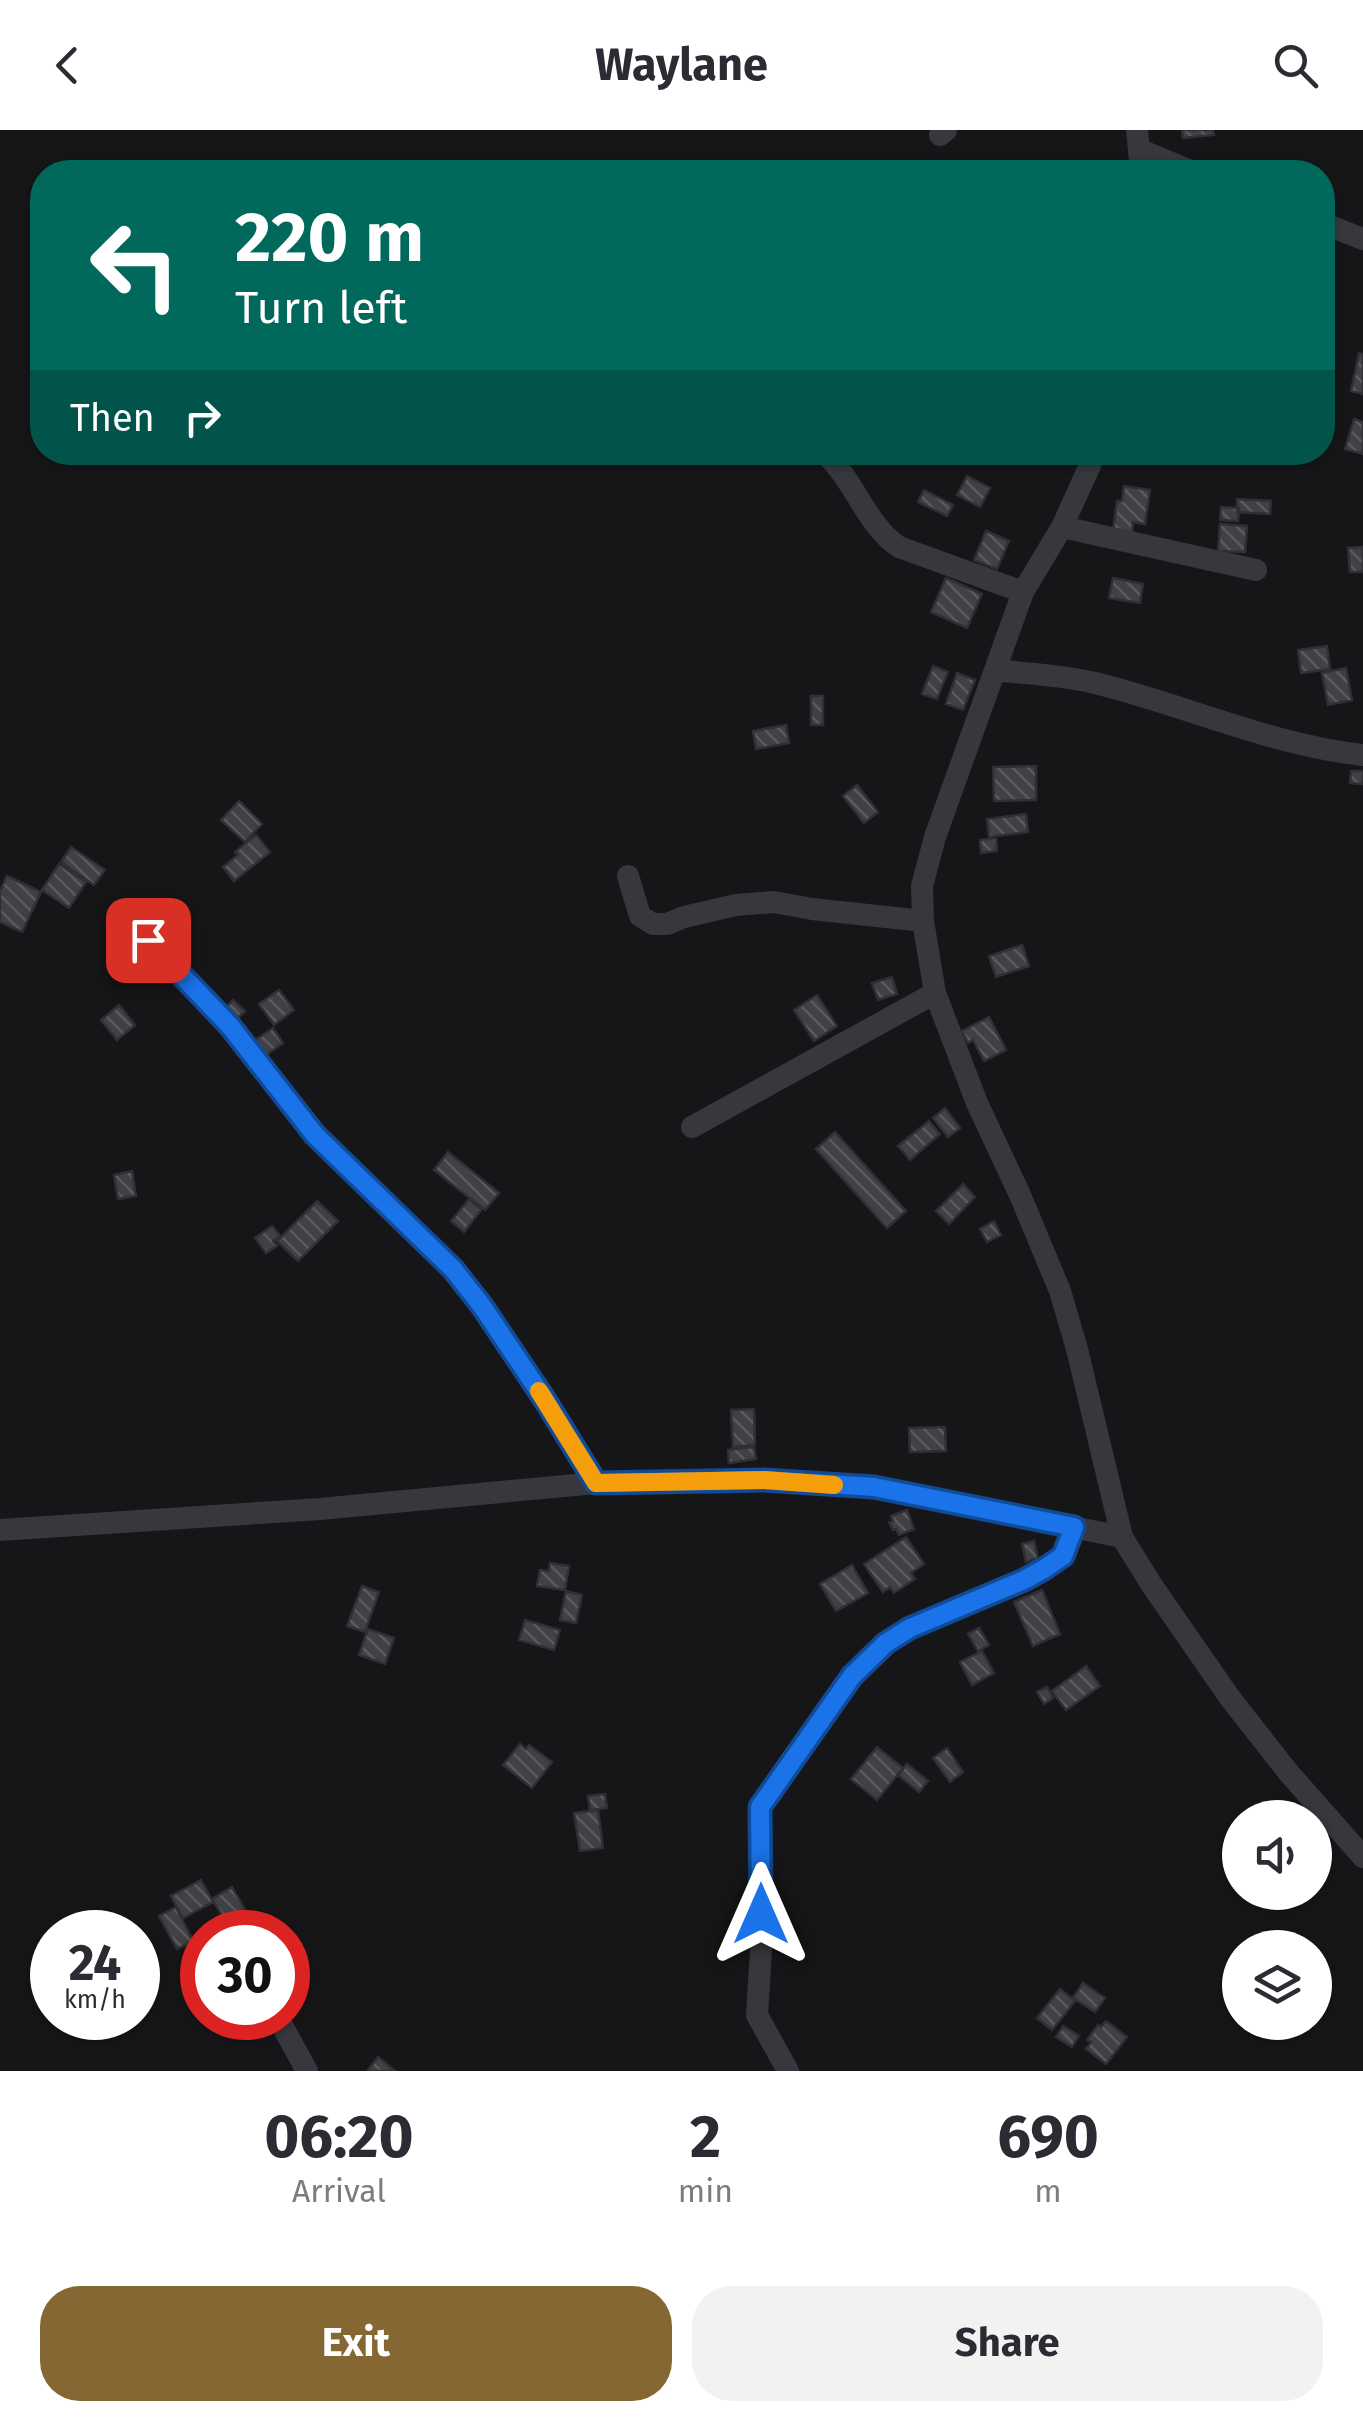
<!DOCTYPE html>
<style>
:root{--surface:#fff;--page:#f2f2f3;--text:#2b2b33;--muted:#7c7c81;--accent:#856733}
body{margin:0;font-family:"Fira Sans",sans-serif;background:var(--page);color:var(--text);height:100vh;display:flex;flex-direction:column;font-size:38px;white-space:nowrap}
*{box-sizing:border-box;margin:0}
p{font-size:32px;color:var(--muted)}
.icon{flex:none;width:55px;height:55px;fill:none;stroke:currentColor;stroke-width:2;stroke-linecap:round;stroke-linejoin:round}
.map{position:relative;height:1941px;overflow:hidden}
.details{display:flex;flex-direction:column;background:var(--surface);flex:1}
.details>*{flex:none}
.hud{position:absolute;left:30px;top:30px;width:1305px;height:305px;border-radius:40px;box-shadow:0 2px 8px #0004;background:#00695c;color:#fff;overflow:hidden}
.controls{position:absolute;left:1222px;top:1670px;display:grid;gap:20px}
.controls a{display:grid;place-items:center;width:110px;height:110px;border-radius:50%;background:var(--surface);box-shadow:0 2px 8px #0004;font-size:50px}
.speed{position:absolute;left:30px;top:1780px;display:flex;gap:20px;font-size:50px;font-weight:700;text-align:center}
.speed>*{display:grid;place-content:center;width:130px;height:130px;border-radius:50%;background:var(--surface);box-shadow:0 2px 8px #0004;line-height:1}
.speed small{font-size:25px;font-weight:400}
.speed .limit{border:15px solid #d22;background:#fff;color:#111}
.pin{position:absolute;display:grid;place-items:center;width:85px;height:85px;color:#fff;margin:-42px;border-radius:20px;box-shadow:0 5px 15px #0006}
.me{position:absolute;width:110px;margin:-55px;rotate:0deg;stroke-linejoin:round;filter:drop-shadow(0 0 8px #0008)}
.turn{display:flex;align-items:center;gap:35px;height:210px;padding:0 40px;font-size:45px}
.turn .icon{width:130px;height:130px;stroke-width:2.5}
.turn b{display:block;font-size:70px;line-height:85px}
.then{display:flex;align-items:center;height:95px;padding:0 40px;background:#0003;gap:20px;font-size:38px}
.eta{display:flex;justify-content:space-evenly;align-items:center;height:170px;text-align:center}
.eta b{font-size:60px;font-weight:700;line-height:70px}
.action{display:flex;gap:20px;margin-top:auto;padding:20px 40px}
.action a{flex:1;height:115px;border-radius:40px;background:var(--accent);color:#fff;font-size:40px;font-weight:700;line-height:115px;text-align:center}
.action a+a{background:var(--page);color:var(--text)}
header{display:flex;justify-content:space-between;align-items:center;height:130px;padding:0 40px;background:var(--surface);font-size:45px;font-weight:700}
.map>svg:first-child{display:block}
.building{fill:url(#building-back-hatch);stroke:#303034;stroke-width:2.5}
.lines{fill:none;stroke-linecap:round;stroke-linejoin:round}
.minor{stroke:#37383d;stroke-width:22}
.route-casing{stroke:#114b97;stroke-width:25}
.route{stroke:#1a73e8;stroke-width:18}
.slow{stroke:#f59e0b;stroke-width:18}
</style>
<header><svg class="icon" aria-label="back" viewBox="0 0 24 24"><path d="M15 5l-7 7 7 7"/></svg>Waylane<svg class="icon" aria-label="search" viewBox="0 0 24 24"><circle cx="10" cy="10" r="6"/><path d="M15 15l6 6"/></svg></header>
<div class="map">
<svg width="1363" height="1941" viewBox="0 0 1363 1941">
<defs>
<pattern id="building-back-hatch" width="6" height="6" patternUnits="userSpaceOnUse" patternTransform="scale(2.5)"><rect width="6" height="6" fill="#404145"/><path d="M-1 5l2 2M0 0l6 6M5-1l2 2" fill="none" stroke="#595a5e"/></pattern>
</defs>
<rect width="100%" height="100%" fill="#161618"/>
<path class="building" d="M1182 0H1213L1214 5 1183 8Z
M1359 223 1363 224V264L1351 261Z
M1354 289 1363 292V324L1345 319Z
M743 322H767L756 334Z
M967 346 990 358 980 377 957 365Z
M1124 356 1150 360 1145 394 1133 392 1132 404 1113 401 1117 371H1122Z
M924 360 953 375 947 386 918 372Z
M1237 369 1271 371 1270 384 1237 382Z
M1221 377 1239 378 1238 391 1220 390Z
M1220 394 1247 396 1245 422 1218 421Z
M986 401 1009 411 997 439 974 430Z
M1363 417V442H1350L1348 418Z
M946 448 982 464 967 498 931 482Z
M1113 448 1143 454 1140 473 1109 468Z
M1327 516 1330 539 1301 543 1298 520Z
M933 536 948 542 937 569 922 564Z
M1346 538 1352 570 1328 575 1322 543Z
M957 543 975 550 963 580 946 574Z
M811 566H823V595H811Z
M786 595 789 613 756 619 753 601Z
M1036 636V670L994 671 993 637Z
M1351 641H1363V654L1350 653Z
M857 655 878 682 864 693 843 666Z
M239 671 262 694 245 712 221 690Z
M1026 684 1028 702 989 707 987 689Z
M256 705 270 722 234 751 223 737 238 725 235 722Z
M996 708 997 721 981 723 980 710Z
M71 717 105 740 94 755 61 732Z
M59 734 86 752 69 778 42 760Z
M7 746 41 762 22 802 0 792V761Z
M1022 815 1029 836 996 847 989 826Z
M892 847 897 864 878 870 872 853Z
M279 860 294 880 274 895 259 874Z
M817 865 837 896 814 911 794 880Z
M233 870 245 881 235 891 223 880Z
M119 875 135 895 117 910 101 890Z
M989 887 1006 920 984 931 973 910 968 913 962 901Z
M273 898 283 913 265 926 254 911Z
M945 978 960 998 948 1007 933 988Z
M929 991 940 1004 910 1030 898 1016Z
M835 1002 906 1081 887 1098 816 1019Z
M448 1022 499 1063 485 1080 434 1040Z
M132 1041 136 1066 118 1069 114 1045Z
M963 1054 975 1067 949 1094 936 1081Z
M469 1069 481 1080 464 1102 451 1091Z
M317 1071 338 1091 298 1131 277 1111Z
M994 1091 1001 1105 987 1112 980 1099Z
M272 1096 280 1106 273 1111 277 1116 266 1123 255 1108Z
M754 1279 755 1315 733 1317 731 1280Z
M945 1297 946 1321 910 1322 909 1298Z
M754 1317 756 1329 729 1333 728 1320Z
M907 1380 914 1399 899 1405 896 1399 893 1400 889 1392 893 1391 891 1386Z
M906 1407 924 1434 911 1443 915 1449 894 1463 890 1457 883 1462 864 1434Z
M1034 1411 1038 1428 1026 1432 1022 1414Z
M550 1433 569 1436 565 1460 537 1456 540 1440 549 1441Z
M852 1435 868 1463 836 1481 820 1454Z
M362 1456 379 1462 365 1502 347 1496Z
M1042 1460 1060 1504 1033 1516 1014 1472Z
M566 1461 582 1465 576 1493 560 1490Z
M525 1490 560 1500 554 1520 519 1510Z
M979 1498 989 1515 978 1521 968 1504Z
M368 1499 394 1508 385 1534 359 1525Z
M982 1521 994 1543 972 1555 960 1532Z
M1086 1536 1100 1556 1066 1580 1052 1561Z
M1047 1557 1053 1568 1044 1574 1037 1562Z
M520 1614 526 1619 529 1615 552 1632 532 1658 503 1635Z
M877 1617 903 1638 877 1670 851 1649Z
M947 1618 963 1642 950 1652 933 1628Z
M907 1634 928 1651 919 1662 898 1645Z
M605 1664 607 1678 590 1680 588 1666Z
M598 1680 603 1718 580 1721 574 1683Z
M201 1750 213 1772 183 1788 171 1766Z
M232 1757 247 1783 227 1794 212 1769Z
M176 1777 193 1811 177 1819 159 1786Z
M1083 1853 1105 1868 1095 1882 1073 1868Z
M1060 1859 1075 1871 1052 1900 1037 1888Z
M1106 1891 1127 1907 1106 1934 1086 1919 1091 1912 1087 1910 1098 1895 1101 1897Z
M1063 1896 1079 1906 1072 1917 1056 1907Z
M378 1927 395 1941H370L368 1940Z"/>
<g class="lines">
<path class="minor" d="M1137 0 1141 42
M940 5 946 0
M1140 20 1193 42
M1322 93 1363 109
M823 322C855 349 864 393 899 417L1023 462
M1096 322 1062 397 1023 462 935 707 922 756 923 791 935 863 977 973 1020 1065 1060 1161 1077 1219 1122 1407 1151 1454 1230 1568 1288 1642 1363 1727
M1062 397 1256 440
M995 540C1028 544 1063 545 1095 553 1185 575 1271 615 1363 625
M628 746 640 786 653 794H667L684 787 736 775 774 772 812 779 923 791
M121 782 230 896 315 1005 453 1139 482 1176 545 1270 596 1353
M692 997 935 863
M0 1400 320 1379 596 1353 764 1350 874 1357 1122 1407
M278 1888 307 1941
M788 1941 757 1885 761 1820V1677L852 1546 886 1513 910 1498 1024 1450 1044 1439 1063 1426 1074 1397"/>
</g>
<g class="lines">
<defs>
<path id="route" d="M148 810 230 896 315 1005 453 1139 482 1176 545 1270 596 1353 764 1350 874 1357 1074 1397 1063 1426 1044 1439 1024 1450 910 1498 886 1513 852 1546 760 1677 761 1784"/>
</defs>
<use href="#route" class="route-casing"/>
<use href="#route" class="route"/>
<path class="slow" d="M539 1261 596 1353 764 1350 834 1355"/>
</g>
</svg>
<div class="controls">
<a><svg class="icon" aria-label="sound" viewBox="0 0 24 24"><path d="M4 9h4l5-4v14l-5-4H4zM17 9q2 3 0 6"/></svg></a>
<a><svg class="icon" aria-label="layers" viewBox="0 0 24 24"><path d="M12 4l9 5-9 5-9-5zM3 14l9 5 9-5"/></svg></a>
</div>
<div class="speed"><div>24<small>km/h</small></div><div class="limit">30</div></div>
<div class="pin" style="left:148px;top:810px;background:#d93025"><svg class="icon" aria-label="arrive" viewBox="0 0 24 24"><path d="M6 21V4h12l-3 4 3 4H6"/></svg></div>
<svg class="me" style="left:761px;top:1784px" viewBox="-20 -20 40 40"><path d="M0-17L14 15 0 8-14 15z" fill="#1a73e8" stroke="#fff" stroke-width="4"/></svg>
<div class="hud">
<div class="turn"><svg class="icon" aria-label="left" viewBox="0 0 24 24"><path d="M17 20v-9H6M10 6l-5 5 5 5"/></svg><div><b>220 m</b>Turn left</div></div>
<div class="then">Then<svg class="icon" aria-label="right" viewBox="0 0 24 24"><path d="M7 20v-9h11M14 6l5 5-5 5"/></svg></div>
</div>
</div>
<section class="details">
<div class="eta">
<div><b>06:20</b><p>Arrival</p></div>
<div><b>2</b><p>min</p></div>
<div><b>690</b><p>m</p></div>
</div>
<div class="action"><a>Exit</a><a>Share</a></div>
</section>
